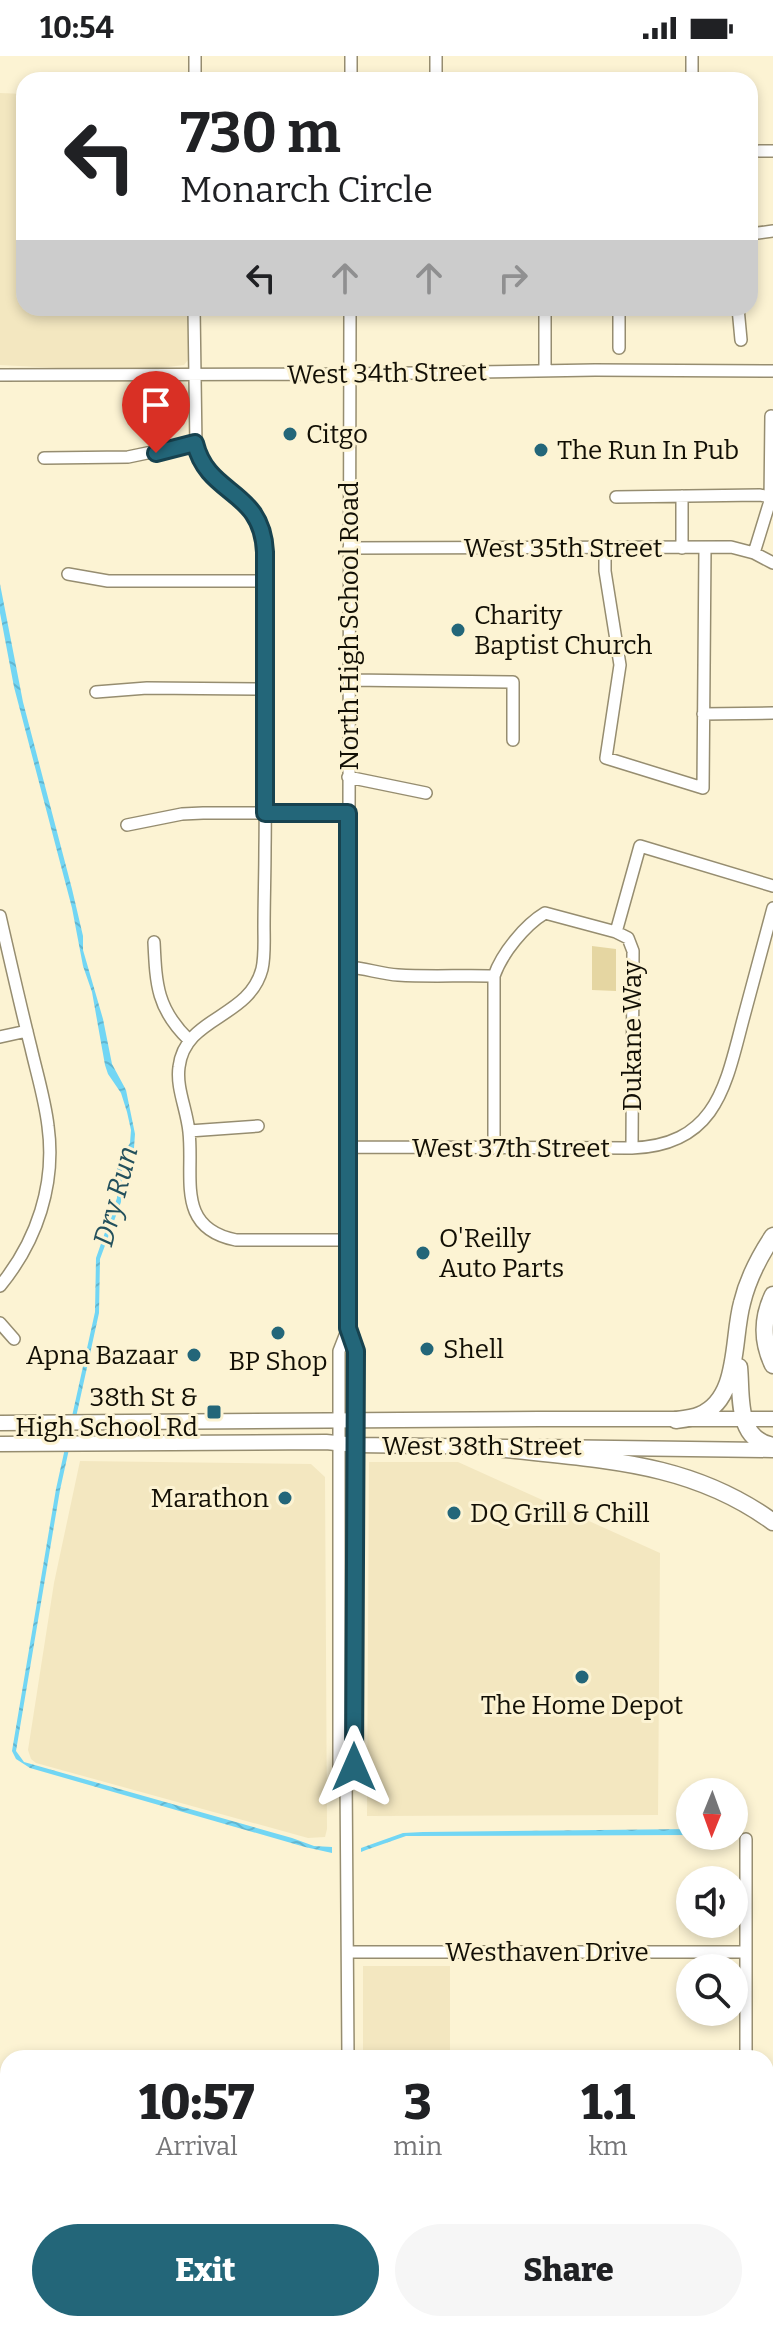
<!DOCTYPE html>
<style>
:root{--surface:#fff;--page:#f6f6f6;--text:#202124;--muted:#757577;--accent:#236679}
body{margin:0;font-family:Bitter,serif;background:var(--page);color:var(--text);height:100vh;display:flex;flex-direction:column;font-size:30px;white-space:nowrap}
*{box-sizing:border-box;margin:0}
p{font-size:26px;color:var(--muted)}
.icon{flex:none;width:44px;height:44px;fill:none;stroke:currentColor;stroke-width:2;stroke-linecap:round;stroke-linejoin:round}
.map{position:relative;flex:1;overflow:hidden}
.side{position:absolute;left:0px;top:1994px;width:774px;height:282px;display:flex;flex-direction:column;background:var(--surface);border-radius:24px 24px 0 0;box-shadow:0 4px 12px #0003}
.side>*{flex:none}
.banner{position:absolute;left:16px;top:16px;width:742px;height:244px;border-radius:24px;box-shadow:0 4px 12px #0003;background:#fff;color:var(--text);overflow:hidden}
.needle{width:52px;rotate:181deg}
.tools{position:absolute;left:676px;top:1722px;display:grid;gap:16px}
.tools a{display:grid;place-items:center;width:72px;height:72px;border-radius:50%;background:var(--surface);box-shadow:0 4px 12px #0003;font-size:40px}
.pin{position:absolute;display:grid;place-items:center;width:68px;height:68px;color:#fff;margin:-82px -34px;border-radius:50% 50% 50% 0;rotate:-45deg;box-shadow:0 0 8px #0007}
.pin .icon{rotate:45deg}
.me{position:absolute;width:88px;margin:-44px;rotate:0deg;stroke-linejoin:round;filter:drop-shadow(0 0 6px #0008)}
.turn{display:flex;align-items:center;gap:28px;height:168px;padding:0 32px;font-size:36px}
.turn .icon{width:104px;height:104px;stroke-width:2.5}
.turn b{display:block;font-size:56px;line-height:68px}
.lanes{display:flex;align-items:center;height:76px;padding:0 32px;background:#0003;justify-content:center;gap:40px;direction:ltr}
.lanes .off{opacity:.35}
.eta{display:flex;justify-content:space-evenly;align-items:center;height:136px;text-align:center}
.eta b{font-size:48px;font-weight:800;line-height:56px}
.primary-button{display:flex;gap:16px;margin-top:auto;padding:16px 32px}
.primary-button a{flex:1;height:92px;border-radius:48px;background:var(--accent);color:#fff;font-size:32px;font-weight:800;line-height:92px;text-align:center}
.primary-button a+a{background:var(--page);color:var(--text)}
.status{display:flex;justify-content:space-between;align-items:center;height:56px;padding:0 40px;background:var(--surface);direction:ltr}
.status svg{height:22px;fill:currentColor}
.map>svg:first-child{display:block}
.built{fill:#f3e7c0}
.green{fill:#e5d6a2}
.water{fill:url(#water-waves)}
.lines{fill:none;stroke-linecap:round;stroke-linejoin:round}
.minor-casing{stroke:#968d70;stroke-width:14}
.major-casing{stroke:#968d70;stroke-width:17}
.highway-casing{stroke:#968d70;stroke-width:19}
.minor{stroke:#fff;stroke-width:11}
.major{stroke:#fff;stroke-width:14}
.highway{stroke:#fff;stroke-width:16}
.route-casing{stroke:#17424f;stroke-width:20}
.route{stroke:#236679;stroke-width:14}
.poi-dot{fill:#236679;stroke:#fcf3d3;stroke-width:3}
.labels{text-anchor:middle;stroke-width:6;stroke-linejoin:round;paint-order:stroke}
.street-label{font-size:26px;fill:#120f05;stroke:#fcf3d3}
.poi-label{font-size:26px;fill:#120f05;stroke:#fcf3d3;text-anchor:start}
.water-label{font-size:28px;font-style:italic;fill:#23505c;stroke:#fcf3d3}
</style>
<div class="status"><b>10:54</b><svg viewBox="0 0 49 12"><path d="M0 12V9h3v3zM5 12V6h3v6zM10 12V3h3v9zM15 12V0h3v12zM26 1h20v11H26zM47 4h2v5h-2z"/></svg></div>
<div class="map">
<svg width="773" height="2275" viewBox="0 0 773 2275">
<defs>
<pattern id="water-waves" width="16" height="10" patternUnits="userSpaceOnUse" patternTransform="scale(2)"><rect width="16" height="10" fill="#72d6f4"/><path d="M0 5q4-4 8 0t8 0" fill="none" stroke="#62b6d0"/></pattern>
</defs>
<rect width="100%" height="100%" fill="#fcf3d3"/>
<path class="built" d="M0 37 24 38V252H188L189 303 184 309 145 314H96L0 309Z
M80 1405 311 1408 325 1421 327 1773 325 1781 308 1782 36 1707 31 1703 28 1694 54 1527Z
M369 1406H458L660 1497 658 1759 367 1760Z
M363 1910H450V2002H363Z
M0 2127H8V2268H197V2275H0Z"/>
<path class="green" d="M592 890 616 893V935L592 934Z"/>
<path class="water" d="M0 528 23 646 72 833 83 880V894L103 963 112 1008 126 1034 135 1078 134 1092 122 1107 121 1146 100 1203 99 1257 60 1434 16 1695 24 1706 292 1782 314 1790 332 1791V1797L305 1791 30 1712 16 1703 12 1695 56 1433 95 1256 96 1202 117 1142V1108L130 1087 131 1074 127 1056 121 1037 108 1018 105 1009 92 936 83 910 72 852 14 631 0 557Z
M690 1773V1779L406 1780 366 1794 361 1796V1792L403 1777 423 1776Z"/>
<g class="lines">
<defs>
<path id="minor" d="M692 0V24
M195 24V0
M351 24V0
M436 24V0
M759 95H773
M750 178 773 175
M194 252 196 391C210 437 252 433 264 484 268 522 265 561 265 599 264 663 266 728 265 792 265 819 264 845 264 871 264 885 265 900 262 913 249 963 185 960 179 1011 176 1032 187 1054 189 1076 194 1121 175 1172 236 1184H347
M545 252V315
M738 252 741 284
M619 292V252
M0 319 350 318 595 314 773 315
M44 402 128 401 195 387
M682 440V492
M616 441 760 439 773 442
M349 492 731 491 754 497 773 507
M605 492V515L620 609 606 702 703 732 705 492
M754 497 770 445 771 360
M68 518 108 525H265
M349 624 513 626V684
M96 636 147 632 264 633
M703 658 773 657
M348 721 426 737
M127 769 182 758 203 757H348
M0 860C10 904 20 948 31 992 37 1018 45 1044 48 1070 56 1128 37 1185 0 1230
M616 876 628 882 633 895 632 1092
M154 886C156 929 157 953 189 984
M348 911C365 912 381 918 398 919 430 921 462 919 494 920 502 897 525 869 545 857L616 876 640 790 773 830
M494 920V1092
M0 981 27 975
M189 1075 258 1070
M347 1091 632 1092C718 1089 726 1027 744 960 754 924 763 888 773 852
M0 1267 14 1283
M346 1717 354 1711 356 1295 348 1272 350 252
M348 1896H746
M348 2002 346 1717 339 1711V1295L348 1272
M746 2002V1783
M0 2116H8
M348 2268V2275"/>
<path id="major" d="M0 1367 539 1363H773
M0 1388 326 1386 356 1389 507 1391
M540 1391 773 1394"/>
<path id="highway" d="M773 1239C762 1262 762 1286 773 1309
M739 1311C742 1340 735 1383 773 1390
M676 1364C684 1363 693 1362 700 1359 740 1342 732 1283 742 1247 748 1222 759 1201 773 1180
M497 1392C597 1404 688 1404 773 1466"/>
</defs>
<use href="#minor" class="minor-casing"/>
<use href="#major" class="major-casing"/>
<use href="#highway" class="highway-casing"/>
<use href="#minor" class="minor"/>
<use href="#major" class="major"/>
<use href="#highway" class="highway"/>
</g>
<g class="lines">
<defs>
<path id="route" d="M156 397 195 387C208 441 262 432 265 496V757H348V1272L356 1295 354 1711"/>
</defs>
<use href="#route" class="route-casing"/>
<use href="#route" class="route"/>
</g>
<g class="poi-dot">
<circle cx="290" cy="378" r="8"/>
<circle cx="541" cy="394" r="8"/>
<circle cx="458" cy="574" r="8"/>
<circle cx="423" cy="1197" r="8"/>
<circle cx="278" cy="1277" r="8"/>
<circle cx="427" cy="1293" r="8"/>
<circle cx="194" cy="1299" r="8"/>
<rect x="206" y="1348" width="16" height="16" rx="4"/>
<circle cx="285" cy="1442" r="8"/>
<circle cx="454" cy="1457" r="8"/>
<circle cx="582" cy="1621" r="8"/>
</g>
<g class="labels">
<g class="street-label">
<text transform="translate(387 317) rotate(-1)" y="9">West 34th Street</text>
<text x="563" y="501">West 35th Street</text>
<text transform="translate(349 570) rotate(-90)" y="9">North High School Road</text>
<text transform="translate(632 980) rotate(-90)" y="9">Dukane Way</text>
<text x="511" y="1101">West 37th Street</text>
<text x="482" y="1399">West 38th Street</text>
<text x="547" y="1905">Westhaven Drive</text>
</g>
<g class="poi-label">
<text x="306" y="387">Citgo</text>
<text x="557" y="403">The Run In Pub</text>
<text x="474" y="568">Charity<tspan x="474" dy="30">Baptist Church</tspan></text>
<text x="439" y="1191">O'Reilly<tspan x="439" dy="30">Auto Parts</tspan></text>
<text x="443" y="1302">Shell</text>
<text x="178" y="1308" text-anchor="end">Apna Bazaar</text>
<text x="278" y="1314" text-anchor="middle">BP Shop</text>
<text x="198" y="1350" text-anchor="end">38th St &amp;<tspan x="198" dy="30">High School Rd</tspan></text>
<text x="269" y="1451" text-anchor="end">Marathon</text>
<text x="470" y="1466">DQ Grill &amp; Chill</text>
<text x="582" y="1658" text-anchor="middle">The Home Depot</text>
</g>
<g class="water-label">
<text transform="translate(115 1140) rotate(-75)" y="10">Dry Run</text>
</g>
</g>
</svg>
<div class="tools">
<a><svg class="needle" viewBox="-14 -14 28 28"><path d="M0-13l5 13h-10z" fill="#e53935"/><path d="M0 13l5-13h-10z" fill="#757577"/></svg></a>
<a><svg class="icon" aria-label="sound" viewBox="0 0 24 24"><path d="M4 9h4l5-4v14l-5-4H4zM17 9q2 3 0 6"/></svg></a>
<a><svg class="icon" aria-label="search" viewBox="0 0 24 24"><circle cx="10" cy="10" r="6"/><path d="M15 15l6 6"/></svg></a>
</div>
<div class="pin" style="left:156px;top:397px;background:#d93025"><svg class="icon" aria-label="arrive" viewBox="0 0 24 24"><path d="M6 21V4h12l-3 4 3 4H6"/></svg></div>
<svg class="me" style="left:354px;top:1711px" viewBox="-20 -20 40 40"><path d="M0-17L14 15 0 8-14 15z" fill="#236679" stroke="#fff" stroke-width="4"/></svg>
<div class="banner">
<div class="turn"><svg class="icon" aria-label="left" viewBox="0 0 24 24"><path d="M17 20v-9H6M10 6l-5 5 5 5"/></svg><div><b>730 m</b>Monarch Circle</div></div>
<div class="lanes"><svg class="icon" aria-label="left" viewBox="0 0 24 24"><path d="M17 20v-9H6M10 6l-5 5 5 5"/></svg><svg class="icon off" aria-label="ahead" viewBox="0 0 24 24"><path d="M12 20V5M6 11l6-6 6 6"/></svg><svg class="icon off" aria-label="ahead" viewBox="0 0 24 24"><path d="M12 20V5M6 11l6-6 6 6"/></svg><svg class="icon off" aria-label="right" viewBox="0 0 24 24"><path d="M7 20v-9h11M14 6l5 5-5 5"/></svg></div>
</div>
<section class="side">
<div class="eta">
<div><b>10:57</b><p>Arrival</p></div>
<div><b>3</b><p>min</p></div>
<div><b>1.1</b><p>km</p></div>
</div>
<div class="primary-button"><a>Exit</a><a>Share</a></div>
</section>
</div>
